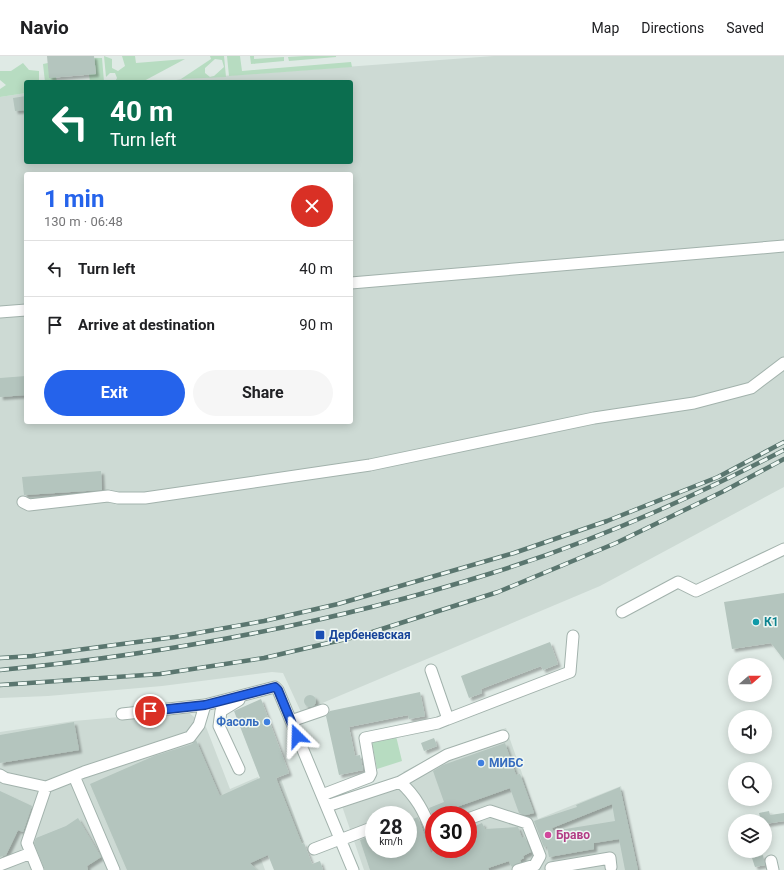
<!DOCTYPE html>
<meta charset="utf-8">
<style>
:root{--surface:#fff;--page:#f6f6f6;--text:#202124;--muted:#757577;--line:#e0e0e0;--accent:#2563eb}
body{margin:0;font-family:Roboto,sans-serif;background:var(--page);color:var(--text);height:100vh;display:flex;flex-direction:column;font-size:15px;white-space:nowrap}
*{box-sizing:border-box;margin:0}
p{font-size:13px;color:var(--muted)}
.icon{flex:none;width:22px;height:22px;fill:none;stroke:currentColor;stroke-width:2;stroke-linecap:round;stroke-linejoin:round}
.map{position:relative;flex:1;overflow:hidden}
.sheet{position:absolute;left:24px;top:116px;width:329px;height:252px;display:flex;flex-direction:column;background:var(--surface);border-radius:4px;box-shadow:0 2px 10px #0003}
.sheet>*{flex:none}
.guide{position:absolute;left:24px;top:24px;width:329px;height:84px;border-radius:4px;box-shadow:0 2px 10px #0003;background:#0b6e4f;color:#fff;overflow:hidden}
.needle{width:26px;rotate:70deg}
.buttons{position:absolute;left:728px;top:602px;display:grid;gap:8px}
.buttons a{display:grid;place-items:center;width:44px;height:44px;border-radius:50%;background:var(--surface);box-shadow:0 2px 10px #0003;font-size:20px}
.speed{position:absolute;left:365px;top:750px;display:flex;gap:8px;font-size:20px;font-weight:700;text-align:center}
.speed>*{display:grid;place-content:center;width:52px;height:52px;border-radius:50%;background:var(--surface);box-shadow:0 2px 10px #0003;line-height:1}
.speed small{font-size:10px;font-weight:400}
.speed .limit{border:6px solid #d22;background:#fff;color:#111}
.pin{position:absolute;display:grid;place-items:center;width:34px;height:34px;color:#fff;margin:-17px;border:2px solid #fff;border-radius:50%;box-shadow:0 1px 4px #0007}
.me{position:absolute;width:44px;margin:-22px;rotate:338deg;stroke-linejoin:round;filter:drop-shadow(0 0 3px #0008)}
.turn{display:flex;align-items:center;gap:14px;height:84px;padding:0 20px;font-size:18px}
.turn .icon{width:52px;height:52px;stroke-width:2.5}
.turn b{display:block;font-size:28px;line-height:34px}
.round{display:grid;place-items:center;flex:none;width:42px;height:42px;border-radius:21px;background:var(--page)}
.overview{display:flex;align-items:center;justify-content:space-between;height:68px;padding:0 20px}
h1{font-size:24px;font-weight:700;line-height:30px;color:var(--accent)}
.cta{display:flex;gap:8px;margin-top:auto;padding:8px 20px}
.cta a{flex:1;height:46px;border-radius:24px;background:var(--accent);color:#fff;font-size:16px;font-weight:700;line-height:46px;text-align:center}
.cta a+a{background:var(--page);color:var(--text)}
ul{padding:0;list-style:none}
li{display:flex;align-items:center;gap:12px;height:56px;padding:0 20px;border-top:1px solid var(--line)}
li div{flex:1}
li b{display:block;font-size:15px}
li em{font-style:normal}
header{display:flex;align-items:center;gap:24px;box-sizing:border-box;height:56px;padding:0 20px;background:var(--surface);border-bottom:1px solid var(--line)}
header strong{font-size:19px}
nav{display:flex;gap:22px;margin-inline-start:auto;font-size:14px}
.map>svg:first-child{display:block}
.built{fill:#cddad4;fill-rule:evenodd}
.green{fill:#b7dcc1;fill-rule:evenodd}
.building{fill:#b4c5be;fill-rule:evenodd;filter:url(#shadow)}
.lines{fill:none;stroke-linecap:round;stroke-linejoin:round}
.minor-casing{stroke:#a2b2ac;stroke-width:13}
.minor{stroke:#fff;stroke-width:11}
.rail-casing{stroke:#5a766f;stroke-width:4.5}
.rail{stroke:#eff7f3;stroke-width:3;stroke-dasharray:9;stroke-linecap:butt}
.route-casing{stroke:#184099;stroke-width:10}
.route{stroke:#2563eb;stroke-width:7}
.culture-dot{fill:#0f9aa8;stroke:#eff7f3;stroke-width:1.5}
.transit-dot{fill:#1a4fb4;stroke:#eff7f3;stroke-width:1.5}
.shop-dot{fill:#3f7fe0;stroke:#eff7f3;stroke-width:1.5}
.hotel-dot{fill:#d1479c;stroke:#eff7f3;stroke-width:1.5}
.labels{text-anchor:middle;stroke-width:3;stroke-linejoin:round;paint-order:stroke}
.culture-label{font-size:12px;font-weight:bold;fill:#0d838f;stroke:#eff7f3;text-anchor:start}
.transit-label{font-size:12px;font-weight:bold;fill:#164399;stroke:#eff7f3;text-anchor:start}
.shop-label{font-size:12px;font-weight:bold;fill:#366cbe;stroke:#eff7f3;text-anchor:end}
.hotel-label{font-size:12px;font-weight:bold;fill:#b23c85;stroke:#eff7f3;text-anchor:start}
</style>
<header>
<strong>Navio</strong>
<nav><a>Map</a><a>Directions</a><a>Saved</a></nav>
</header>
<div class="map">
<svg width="784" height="814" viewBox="0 0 784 814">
<defs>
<filter id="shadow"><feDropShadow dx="3" dy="3" stdDeviation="1" flood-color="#0004"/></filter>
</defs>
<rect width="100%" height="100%" fill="#dfeae5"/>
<path class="built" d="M494 0H784V431L600 530 301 656 283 617 272 616 162 630 48 640 0 642V41L26 37V106H351V26H167L181 23ZM26 118H351V366H26Z
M187 655 206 671 230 733 258 721 262 730 281 723 304 786 261 803 265 814H0V676L74 665Z
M506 672 538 763 621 730 639 814H364L342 750 411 726 403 716 447 693ZM374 759H408V793H374ZM434 759H468V793H434Z"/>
<path class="green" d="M104 0 112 3V12L118 15 125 10 122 0H135L136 7 185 3 142 26H115L117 22 115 17H110L106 21Z
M210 0H224L226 21 181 23 211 3ZM215 3 222 4 224 11 214 20 210 21 205 17V12Z
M227 0H240L242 15 351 6 352 11 229 20Z
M250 0H254V3L284 1V5L251 8Z
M305 0H336V1L289 5 288 1Z
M94 2H102L104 26H90L89 18H96Z
M23 7 29 14 39 15V26H26V37L0 41V33L6 29 0 24V15H11Z
M48 7 56 21 57 26H45L43 8Z
M396 680 402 705 377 713 372 686Z"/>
<path class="building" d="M47 0H94L96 18 49 22Z
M26 40V54L15 55 13 42Z
M26 320V339L0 341V322Z
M101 415 102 434 24 439 22 421Z
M784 537V604L771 587 732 593 724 546Z
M550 586 558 608 543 614 541 610 481 633 482 637 469 642 461 620Z
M420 636 425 660 409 663 408 659 349 671 355 700 360 699 363 714 339 719 326 660 330 655Z
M304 645a6 6 0 1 1 12 0a6 6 0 1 1-12 0Z
M261 643 289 717 276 722 302 788 304 787 312 808 320 805 323 814H274L268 799 250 807 257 814H127L90 728 154 700 192 688 196 684 220 740 260 722 234 655Z
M74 666 79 694 0 707V679Z
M434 682 437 690 424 695 421 687Z
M505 687 516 719 520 718 534 757 526 759 519 757 510 732 434 759V763L429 752 444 746 433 715 443 709Z
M620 731 638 814H625L619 783 594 787V793L549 801 547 790 544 791 534 765 577 751 576 749ZM612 748 615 765 553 775 552 772Z
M0 735 32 750 23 776 18 774 6 799 0 801Z
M769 755 770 759 784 757V765L765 768V765H761L759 757Z
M418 761 431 797 443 793H468V773L482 767 485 773 518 771 522 782 525 781 531 796 523 800 524 802 520 804 521 806 513 810H511L509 805 488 812 489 814H370L360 784 374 778V793H408V765Z
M78 762 101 801 87 810 88 814H45L34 787 36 782 66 770Z
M763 799 765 809 755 811 752 802Z"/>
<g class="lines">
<defs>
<path id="minor" d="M351 227 784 190
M0 256 26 254
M23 446 29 449 108 440 118 442H145L370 409 594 362 694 347 751 332 784 307
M622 556 678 526 696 535 784 493
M122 658 205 649 275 631 278 634 353 814
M448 663 570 616 573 580
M291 665 323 654
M239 713 219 670 221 655 239 644
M0 719 5 722 46 731 84 716 190 681 199 669 205 649
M74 720 114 814
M400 726 447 699 503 680
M322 739 369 721 371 717 365 682 438 667 448 663 431 614
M327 750 400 726C416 740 424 756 432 776H434
M468 763 490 755 527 767 540 800 535 809 518 814
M340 784 374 771
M314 793 340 783
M771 805 773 814
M0 809 31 797
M551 812 610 802 611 811
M38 814 27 787 46 731"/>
</defs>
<use href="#minor" class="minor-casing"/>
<use href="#minor" class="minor"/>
<defs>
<path id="rail" d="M0 602 32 600 175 581 264 565 338 548 514 497 607 465 718 421 784 386
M0 614C166 598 333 567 492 517 593 486 690 443 784 394
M0 629 160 618 264 602 363 579 498 536 616 487 724 435 784 403"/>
</defs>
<use href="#rail" class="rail-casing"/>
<use href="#rail" class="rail"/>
</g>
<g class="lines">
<defs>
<path id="route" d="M150 655 205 649 275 631 278 634 297 680"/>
</defs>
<use href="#route" class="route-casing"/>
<use href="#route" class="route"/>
</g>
<circle class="culture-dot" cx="756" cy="566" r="4"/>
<rect class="transit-dot" x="315" y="574" width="10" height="10" rx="2"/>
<g class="shop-dot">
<circle cx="267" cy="666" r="4"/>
<circle cx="481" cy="707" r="4"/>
</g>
<circle class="hotel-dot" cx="548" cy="779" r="4"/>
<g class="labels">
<g class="culture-label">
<text x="764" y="570">К1</text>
</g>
<g class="transit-label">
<text x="329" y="583">Дербеневская</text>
</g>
<g class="shop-label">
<text x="259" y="670">Фасоль</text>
<text x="489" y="711" text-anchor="start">МИБС</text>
</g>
<g class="hotel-label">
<text x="556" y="783">Браво</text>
</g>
</g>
</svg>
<div class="buttons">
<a><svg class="needle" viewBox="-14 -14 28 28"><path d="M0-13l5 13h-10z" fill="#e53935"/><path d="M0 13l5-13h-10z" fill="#757577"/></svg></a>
<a><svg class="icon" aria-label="sound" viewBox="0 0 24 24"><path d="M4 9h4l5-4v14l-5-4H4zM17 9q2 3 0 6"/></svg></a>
<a><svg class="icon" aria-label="search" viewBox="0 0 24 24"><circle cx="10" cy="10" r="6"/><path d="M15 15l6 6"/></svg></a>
<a><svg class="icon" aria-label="layers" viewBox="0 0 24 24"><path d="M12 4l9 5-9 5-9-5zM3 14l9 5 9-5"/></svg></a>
</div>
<div class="speed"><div>28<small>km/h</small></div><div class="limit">30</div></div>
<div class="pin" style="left:150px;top:655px;background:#d93025"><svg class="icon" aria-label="arrive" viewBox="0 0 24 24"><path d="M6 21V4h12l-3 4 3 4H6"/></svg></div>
<svg class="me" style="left:297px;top:680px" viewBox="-20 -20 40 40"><path d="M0-17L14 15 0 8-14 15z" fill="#2563eb" stroke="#fff" stroke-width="4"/></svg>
<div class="guide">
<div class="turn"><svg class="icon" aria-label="left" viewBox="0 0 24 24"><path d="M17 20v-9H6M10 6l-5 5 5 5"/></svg><div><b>40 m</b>Turn left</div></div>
</div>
<section class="sheet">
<div class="overview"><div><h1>1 min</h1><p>130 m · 06:48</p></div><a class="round" style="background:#d93025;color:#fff"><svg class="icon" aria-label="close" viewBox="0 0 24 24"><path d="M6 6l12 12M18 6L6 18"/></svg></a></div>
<ul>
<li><svg class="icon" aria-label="left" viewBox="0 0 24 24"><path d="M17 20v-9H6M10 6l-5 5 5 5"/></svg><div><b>Turn left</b></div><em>40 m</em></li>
<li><svg class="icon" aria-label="arrive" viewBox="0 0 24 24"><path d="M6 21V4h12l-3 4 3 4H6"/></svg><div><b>Arrive at destination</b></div><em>90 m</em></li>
</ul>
<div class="cta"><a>Exit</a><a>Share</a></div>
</section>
</div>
